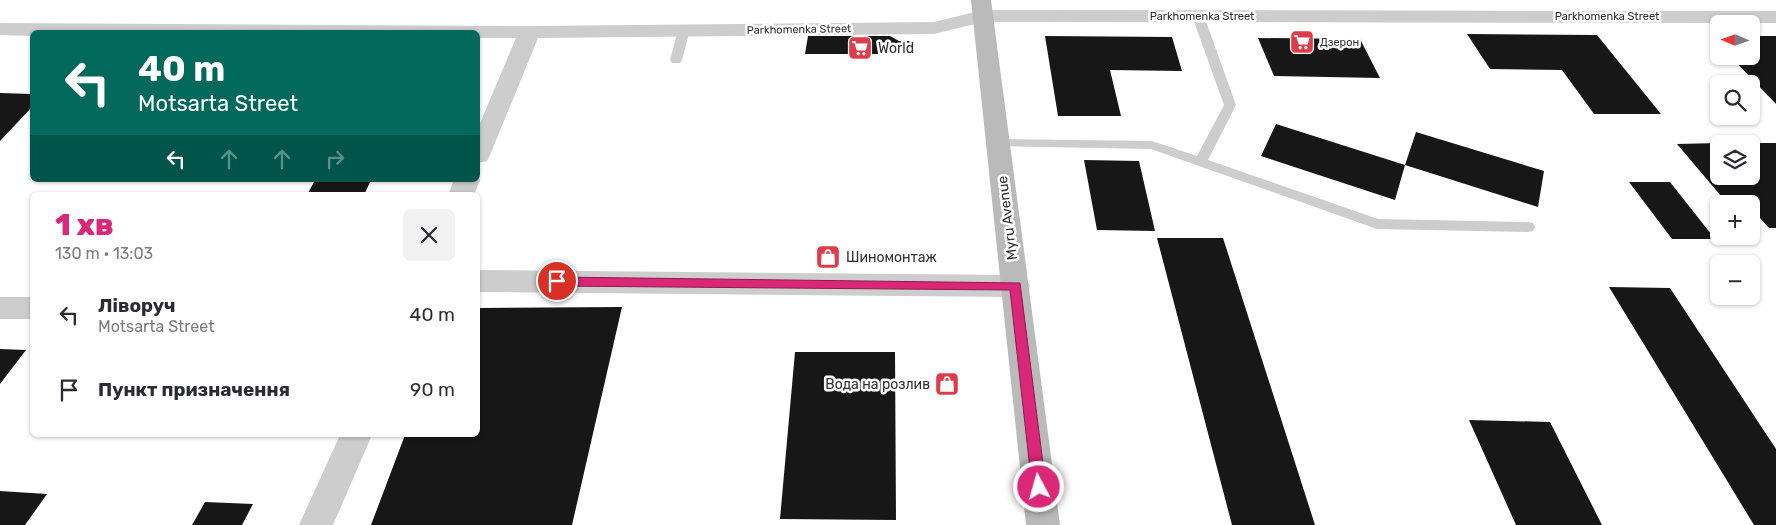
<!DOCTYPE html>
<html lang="uk">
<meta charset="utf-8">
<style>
:root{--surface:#fff;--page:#f2f2f3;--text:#2b2b33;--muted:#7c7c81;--accent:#db2777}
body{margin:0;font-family:Rubik,sans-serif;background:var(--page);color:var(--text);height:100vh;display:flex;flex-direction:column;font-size:19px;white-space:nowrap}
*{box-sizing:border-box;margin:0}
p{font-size:16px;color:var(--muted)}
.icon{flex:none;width:28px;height:28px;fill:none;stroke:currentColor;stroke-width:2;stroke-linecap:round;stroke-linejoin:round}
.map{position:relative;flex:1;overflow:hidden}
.sheet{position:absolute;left:30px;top:192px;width:450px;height:245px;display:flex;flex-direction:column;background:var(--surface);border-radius:8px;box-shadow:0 1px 4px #0004}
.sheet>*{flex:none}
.banner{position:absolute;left:30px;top:30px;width:450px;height:152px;border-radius:8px;box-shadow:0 1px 4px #0004;background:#00695c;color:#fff;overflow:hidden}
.needle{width:32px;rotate:272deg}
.tools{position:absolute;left:1710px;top:15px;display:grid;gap:10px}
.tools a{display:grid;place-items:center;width:50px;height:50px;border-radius:8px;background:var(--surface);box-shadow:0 1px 4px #0004;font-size:25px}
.pin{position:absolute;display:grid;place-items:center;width:42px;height:42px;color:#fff;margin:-21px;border:2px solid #fff;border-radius:50%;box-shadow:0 1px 5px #0007}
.me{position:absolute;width:55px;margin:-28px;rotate:354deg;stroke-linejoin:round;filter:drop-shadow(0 0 4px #0008)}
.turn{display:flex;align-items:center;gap:18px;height:105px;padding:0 25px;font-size:22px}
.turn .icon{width:65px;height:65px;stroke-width:2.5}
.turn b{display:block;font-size:35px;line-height:42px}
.lanes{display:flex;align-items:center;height:48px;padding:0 25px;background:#0003;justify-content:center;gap:25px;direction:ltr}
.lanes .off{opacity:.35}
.round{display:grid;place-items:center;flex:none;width:52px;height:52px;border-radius:8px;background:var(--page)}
.headline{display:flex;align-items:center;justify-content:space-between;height:85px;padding:0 25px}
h1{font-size:30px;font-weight:800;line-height:38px;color:var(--accent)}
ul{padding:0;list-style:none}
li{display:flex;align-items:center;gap:15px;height:75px;padding:0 25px}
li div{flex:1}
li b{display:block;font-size:19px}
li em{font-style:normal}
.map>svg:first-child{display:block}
.building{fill:#171717}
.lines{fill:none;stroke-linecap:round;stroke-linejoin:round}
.lane{fill:#cdcdcd;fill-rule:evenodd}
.street{fill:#cdcdcd;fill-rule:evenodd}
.secondary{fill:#bababa;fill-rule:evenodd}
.route{fill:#db2777;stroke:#8e194d}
.labels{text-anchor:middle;stroke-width:5;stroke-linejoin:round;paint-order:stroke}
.far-street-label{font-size:11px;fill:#303030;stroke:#fff}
.far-poi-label{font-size:11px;fill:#303030;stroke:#fff;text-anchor:start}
.poi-label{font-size:14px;fill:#303030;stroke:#fff;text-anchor:start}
.street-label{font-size:14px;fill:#303030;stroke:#fff}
</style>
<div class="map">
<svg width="1776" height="525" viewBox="0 0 1776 525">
<rect width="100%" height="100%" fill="#fff"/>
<path class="building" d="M1467 34 1597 35 1661 114H1594L1562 70 1490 69Z
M808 36H890L899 41H913L912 54H805Z
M1045 36 1172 37 1182 71 1110 70 1121 116H1058Z
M1751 36H1776V104L1730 56H1751Z
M1258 38 1360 39 1380 78 1274 76Z
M0 93 32 94V107L0 141Z
M1276 124 1405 165 1395 200 1261 156Z
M1416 132 1544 171 1538 207 1405 165Z
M1719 143V176H1751V143H1776V228H1769L1751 208V204H1748L1741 196H1721L1677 144Z
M1084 160 1139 161 1155 231 1097 230Z
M315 180H371L364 195H307Z
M1629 182H1670L1715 239H1672Z
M1157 238H1223L1315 525H1232Z
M1609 287 1670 288 1776 449V525H1754Z
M622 307 572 525H371L405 435H478V308Z
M0 349 26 350 0 384Z
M795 352H895L896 520 780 519Z
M1469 420 1550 422 1602 525H1516Z
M0 491 47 494 25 525H0Z
M205 502 253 504 242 525H192Z"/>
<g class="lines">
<path class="lane" d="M1198 13 1204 16 1236 105 1208 160 1378 219 1528 222 1533 223 1535 227 1533 231 1528 232 1377 229 1151 149 994 146 992 143 994 140 999 139 1152 141 1197 156 1224 105 1192 16Z
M684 26 690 30 682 60 680 63H672L670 60 678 30Z"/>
<path class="street" d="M983 10 1776 11V23L983 22 934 34 538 38 490 155 487 161 478 163V128L516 38H478V32H32V36L0 35V23L530 26 934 22Z
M478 176 480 180 474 195H448L454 180H478Z
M478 270 1016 275 1026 278 1030 286 1026 294 1016 297 478 292Z
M0 297H32V319H0Z
M340 435H372L333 525H299Z"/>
<path class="secondary" d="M971 0H991L1060 525H1026Z"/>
</g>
<path class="route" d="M557 277 1020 283 1046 487 1044 491 1039 493 1034 491 1032 487 1010 290 557 286 551 281Z"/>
<defs>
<symbol id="supermarket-square" viewBox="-11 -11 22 22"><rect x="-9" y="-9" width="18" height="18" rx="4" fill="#de3c48" stroke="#fff"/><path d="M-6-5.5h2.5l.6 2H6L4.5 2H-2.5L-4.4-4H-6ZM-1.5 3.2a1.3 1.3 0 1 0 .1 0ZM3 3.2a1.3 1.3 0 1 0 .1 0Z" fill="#fff"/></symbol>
<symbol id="shop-square" viewBox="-11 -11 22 22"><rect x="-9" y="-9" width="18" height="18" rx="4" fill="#de3c48" stroke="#fff"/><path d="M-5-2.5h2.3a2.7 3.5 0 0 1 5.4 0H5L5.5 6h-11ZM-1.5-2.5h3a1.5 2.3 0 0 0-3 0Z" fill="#fff"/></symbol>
</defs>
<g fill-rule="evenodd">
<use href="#supermarket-square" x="1288" y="28" width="28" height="28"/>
<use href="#supermarket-square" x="846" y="34" width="28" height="28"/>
<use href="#shop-square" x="814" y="243" width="28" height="28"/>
<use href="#shop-square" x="933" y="370" width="28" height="28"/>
</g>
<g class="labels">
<g class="far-street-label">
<text x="1202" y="20">Parkhomenka Street</text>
<text x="1607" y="20">Parkhomenka Street</text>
<text transform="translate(799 29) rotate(-1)" y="4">Parkhomenka Street</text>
</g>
<g class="far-poi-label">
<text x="1320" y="46">Дзерон</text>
</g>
<g class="poi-label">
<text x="878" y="53">World</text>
<text x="846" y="262">Шиномонтаж</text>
<text x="930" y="389" text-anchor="end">Вода на розлив</text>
</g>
<g class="street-label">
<text transform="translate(1007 218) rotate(-97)" y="5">Myru Avenue</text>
</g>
</g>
</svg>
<div class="tools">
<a><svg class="needle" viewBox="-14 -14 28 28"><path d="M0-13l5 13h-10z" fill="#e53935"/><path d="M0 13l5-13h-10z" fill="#7c7c81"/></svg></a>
<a><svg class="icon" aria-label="search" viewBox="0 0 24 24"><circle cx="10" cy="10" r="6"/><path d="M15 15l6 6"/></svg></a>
<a><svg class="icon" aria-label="layers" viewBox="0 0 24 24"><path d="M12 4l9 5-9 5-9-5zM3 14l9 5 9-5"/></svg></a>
<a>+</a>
<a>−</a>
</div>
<div class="pin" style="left:557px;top:281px;background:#d93025"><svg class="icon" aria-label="arrive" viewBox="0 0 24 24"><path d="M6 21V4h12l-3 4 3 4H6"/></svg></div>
<svg class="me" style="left:1039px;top:487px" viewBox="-20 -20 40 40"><circle r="17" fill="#db2777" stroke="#fff" stroke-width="3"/><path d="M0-11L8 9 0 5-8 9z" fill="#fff"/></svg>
<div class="banner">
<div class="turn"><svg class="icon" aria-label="left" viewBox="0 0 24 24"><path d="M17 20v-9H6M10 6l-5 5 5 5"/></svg><div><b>40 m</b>Motsarta Street</div></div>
<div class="lanes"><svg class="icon" aria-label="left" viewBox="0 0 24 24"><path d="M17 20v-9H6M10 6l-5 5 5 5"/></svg><svg class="icon off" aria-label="ahead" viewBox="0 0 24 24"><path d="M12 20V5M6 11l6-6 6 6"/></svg><svg class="icon off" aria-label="ahead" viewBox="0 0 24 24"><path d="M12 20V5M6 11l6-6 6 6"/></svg><svg class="icon off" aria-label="right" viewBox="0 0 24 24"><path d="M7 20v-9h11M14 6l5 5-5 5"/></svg></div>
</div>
<section class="sheet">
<div class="headline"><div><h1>1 хв</h1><p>130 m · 13:03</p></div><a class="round"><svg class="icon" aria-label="close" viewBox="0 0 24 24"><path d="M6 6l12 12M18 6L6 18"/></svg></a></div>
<ul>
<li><svg class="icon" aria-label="left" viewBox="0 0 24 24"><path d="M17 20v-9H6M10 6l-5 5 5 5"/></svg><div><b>Ліворуч</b><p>Motsarta Street</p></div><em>40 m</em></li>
<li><svg class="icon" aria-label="arrive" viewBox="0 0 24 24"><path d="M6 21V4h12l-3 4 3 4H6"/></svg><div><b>Пункт призначення</b></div><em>90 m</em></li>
</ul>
</section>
</div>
